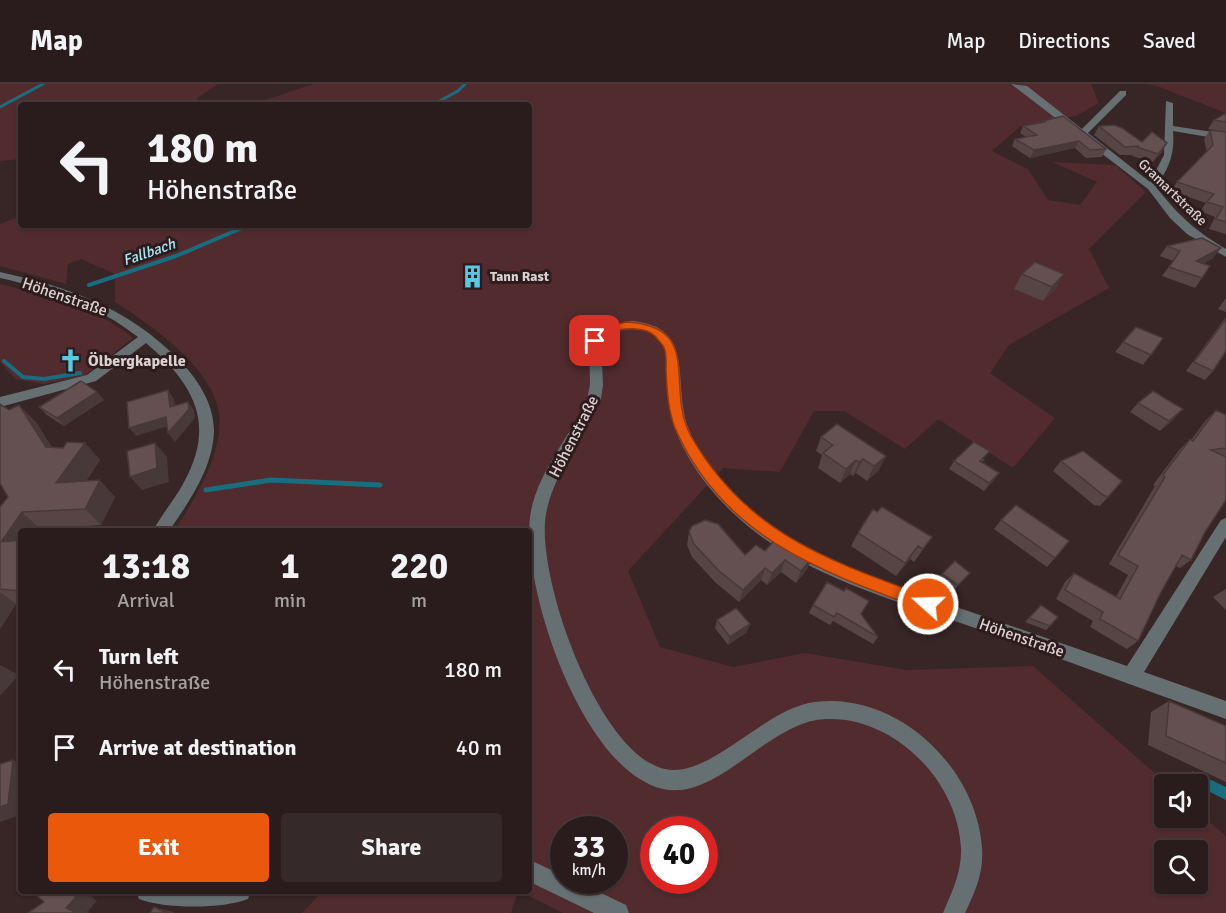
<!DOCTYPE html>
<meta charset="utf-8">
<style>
:root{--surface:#2a1c1c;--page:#362929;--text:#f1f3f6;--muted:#a5a1a3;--line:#463a3b;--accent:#ea580c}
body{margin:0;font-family:Signika,sans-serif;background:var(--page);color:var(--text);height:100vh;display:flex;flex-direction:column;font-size:22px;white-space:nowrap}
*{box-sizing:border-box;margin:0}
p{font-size:20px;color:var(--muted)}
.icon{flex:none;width:33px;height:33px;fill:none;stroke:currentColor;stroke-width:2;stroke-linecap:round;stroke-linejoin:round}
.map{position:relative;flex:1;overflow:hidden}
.sheet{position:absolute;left:18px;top:444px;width:514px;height:366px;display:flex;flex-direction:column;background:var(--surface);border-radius:6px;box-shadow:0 2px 4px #0004,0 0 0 2px var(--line)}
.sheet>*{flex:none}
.top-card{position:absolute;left:18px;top:18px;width:514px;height:126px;border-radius:6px;box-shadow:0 2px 4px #0004,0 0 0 2px var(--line);background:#2a1c1c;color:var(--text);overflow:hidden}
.tools{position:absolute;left:1154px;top:690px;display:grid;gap:12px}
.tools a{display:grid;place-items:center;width:54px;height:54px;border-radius:6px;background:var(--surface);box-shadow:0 2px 4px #0004,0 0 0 2px var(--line);font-size:30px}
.speed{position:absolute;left:550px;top:732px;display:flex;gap:12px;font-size:30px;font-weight:700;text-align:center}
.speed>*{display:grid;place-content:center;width:78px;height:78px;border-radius:50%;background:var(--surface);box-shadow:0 2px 4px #0004,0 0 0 2px var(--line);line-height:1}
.speed small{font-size:15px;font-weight:400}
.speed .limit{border:9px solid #d22;background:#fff;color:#111}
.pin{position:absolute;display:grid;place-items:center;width:51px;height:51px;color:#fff;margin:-26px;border-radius:12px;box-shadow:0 3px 9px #0006}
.me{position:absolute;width:66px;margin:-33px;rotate:290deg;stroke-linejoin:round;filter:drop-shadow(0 0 4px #0008)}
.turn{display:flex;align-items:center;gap:21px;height:126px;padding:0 30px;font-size:27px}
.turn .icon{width:78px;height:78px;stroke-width:2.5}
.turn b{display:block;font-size:42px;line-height:51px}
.eta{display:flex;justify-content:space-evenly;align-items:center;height:102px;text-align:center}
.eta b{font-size:36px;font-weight:700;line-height:42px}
.button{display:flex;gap:12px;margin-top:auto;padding:12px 30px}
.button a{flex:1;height:69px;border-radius:6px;background:var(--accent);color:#fff;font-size:24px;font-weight:700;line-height:69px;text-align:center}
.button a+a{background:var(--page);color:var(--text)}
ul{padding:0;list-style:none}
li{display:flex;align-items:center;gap:18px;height:78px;padding:0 30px}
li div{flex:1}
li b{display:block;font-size:22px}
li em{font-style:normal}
header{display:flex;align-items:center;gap:36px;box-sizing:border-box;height:84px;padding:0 30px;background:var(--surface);border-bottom:2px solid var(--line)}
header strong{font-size:28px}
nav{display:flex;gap:33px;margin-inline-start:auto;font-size:21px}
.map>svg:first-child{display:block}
.green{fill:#522b2e;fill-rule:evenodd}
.water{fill:#186d7f}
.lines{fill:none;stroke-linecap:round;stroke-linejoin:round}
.stream-far2{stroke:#186d7f;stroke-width:3}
.stream-far1{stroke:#186d7f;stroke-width:4}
.stream{stroke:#186d7f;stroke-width:5}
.minor{fill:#667073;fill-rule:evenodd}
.wall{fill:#574546}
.shaded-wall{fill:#473839}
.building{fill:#655051;stroke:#473839;stroke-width:1.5}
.route{fill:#ea580c;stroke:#983908;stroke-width:1.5}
.labels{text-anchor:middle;stroke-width:6;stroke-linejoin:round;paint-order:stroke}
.far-street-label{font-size:14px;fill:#ddd0d1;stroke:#2d1c1d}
.far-poi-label{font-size:14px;font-weight:bold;fill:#ddd0d1;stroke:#2d1c1d;text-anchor:start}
.far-water-label{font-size:15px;font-style:italic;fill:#a9e7f8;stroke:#2d1c1d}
.street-label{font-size:16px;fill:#ddd0d1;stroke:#2d1c1d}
.poi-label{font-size:16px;font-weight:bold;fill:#ddd0d1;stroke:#2d1c1d;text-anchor:start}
</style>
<header>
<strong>Map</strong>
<nav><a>Map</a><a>Directions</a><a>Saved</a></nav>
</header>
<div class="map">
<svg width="1226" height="829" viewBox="0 0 1226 829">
<rect width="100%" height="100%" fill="#382526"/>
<path class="green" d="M0 0H218L196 15 216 21H21V75L0 77Z
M313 0H1091L1099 19 1076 32 1021 42 992 67 1028 85 1048 116 1080 121 1097 98 1052 78 1115 81 1146 108 1089 165 1109 204 1009 261 990 289 1055 334 1013 384 938 335 905 365 844 327H814L780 388 723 384 628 487 660 563 733 583 805 569 907 586 1033 582 1167 700H1164V734H1197V727L1226 752V829H563L519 807H530V447H174C195 415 224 369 219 329 213 284 151 241 115 218V190L81 175 68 180 66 200 0 182V140L21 132V141H530V21H251ZM564 746H615V796H564ZM654 746H705V796H654ZM1164 766H1197V800H1164Z
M1145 0H1226V29L1157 2Z
M0 200C50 212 92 221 133 254L83 293 43 300 15 295 0 278Z
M323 807H518L511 829H302Z"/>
<path class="water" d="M1192 687 1226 703V716L1192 699Z"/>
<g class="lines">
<path class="stream-far2" d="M432 21 458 7 465 0
M0 23 43 0"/>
<path class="stream-far1" d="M89 201 176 172 249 141
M4 277 23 293 44 295 80 289"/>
<path class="stream" d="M206 406 271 396 380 401"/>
<path class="minor" d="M1011 0 1027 2 1082 45 1120 7H1126V11L1088 49 1150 98 1164 71 1166 17 1173 19V42L1226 50V56L1173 47C1175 70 1169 84 1156 103 1179 132 1194 146 1226 165V173L1187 150 1170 134 1148 105Z
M0 188C69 203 128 224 178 275 197 294 214 319 214 347 213 384 189 418 169 447H153C162 430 174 416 183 400 217 340 194 300 146 259L96 297 0 323V313L87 291 138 253C97 221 50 205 0 194Z
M631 237C697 242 672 298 688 343 699 373 720 399 744 420 806 477 890 500 968 527 1021 545 1074 564 1127 582L1221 436 1226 434V453L1144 588 1226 617V635C1142 605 1059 574 975 544 892 515 797 491 732 428 701 398 674 359 668 316 665 299 672 273 661 258 646 238 617 243 601 258L603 301 601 315C584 354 554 387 546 430 535 490 598 671 665 685 710 695 764 624 815 618 897 607 977 684 982 764 984 788 975 808 965 829H943C952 808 962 788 961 764 958 697 894 632 826 635 768 637 719 717 663 705 583 687 522 506 530 433 536 389 570 354 587 315L590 301 589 257 607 243Z
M530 776 564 792V796H574L626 821 629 829H594L530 798Z
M136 807H251L248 815C223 825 164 825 139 815Z"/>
</g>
<path class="wall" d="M1226 29V150L1209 145 1215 133 1200 127 1206 119 1171 107 1177 98 1207 68 1204 55 1210 46 1216 47 1208 45 1214 36Z
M1043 37 1106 65 1102 73 1086 74 1075 64 1030 74 1012 62 1015 55 1026 53 1020 49 1023 42 1042 38Z
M1099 42 1142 58 1162 68 1153 78 1132 72 1133 71H1120L1094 51Z
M1167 162 1221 164 1213 174 1203 180 1202 194 1195 204 1162 192 1173 177 1160 172Z
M1022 190 1056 205 1043 217 1014 205Z
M1226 214V228L1218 225Z
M1226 233V267L1213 287 1205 296 1186 287Z
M1163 254 1143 281 1115 268 1123 258Z
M97 308 104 316 64 342 47 331 39 323Z
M1138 319 1174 335 1160 347 1130 328Z
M9 326 36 338 52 364H63L85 359 100 376 86 397 115 413 101 441 40 445 21 447V520H16L0 545V423L8 413Z
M1216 326 1226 331V372H1223L1205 448 1191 476 1180 484 1176 482 1160 510 1138 557 1127 565 1090 543 1093 537 1056 515 1065 498 1074 489 1116 513 1128 491 1109 480 1155 402 1153 401 1180 365 1190 355 1191 356 1206 336Z
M837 340 879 386 867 397 856 389 853 392 850 390 840 399 818 384 822 371 816 367 821 353Z
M985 375 982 378 999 389 994 396 984 407 949 385 954 377Z
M1061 377 1122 397 1100 422 1094 421 1053 387Z
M877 428 932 453 914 478 910 475 896 492 851 462 858 449Z
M1001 436 1055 474 1047 483 994 445Z
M689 448 745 471 765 467 813 473 807 485 796 499 781 488 767 501 761 496 739 518 716 499 692 473 687 461Z
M970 489 954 506 939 494 942 490Z
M1226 505V526L1213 513Z
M813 521 861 530 878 553 873 560 833 537 830 541 809 529Z
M1041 521 1050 542 1046 546 1025 538Z
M717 536 747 548 728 561 715 544Z
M1169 617 1226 642V698L1148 661 1151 628Z"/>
<path class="shaded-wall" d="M1079 57 1075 64 1030 74 1034 66Z
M1167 59 1162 68 1153 78 1158 70Z
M1221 164 1213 174 1189 187 1196 177Z
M1064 190 1056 205 1043 217 1052 203Z
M168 306 174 315 177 332 170 323Z
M97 308 104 316 64 342 57 334Z
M188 318 194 326 195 334 175 358 168 349Z
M19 321 36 338 63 380 46 363Z
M1183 325 1174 335 1160 347 1169 337Z
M166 333 172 341 136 352 129 344Z
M85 359 100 376 73 415 56 399Z
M155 359 167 373 169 398 142 406 130 393Z
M886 372 879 386 867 397 874 382Z
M863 375 856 389 853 392 859 378Z
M856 376 850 390 840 399 846 385Z
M999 389 994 396 984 407 989 399Z
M100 396 115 413 101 441 85 425Z
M22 428 40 445 39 447H21V473L1 458Z
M918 462 910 475 896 492 905 479Z
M813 473 807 485 796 499 801 487Z
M785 476 781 488 767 501 772 489Z
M765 484 761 496 739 518 743 506Z
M0 508 16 520 0 545Z
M750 540 747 548 728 561 730 553Z
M0 581 19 591 0 612Z
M13 676 21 679V731L0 738V723Z
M70 807H85L97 817 87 828 90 829H77L66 824Z
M154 823 171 827 175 829H166Z"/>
<path class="building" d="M1226 29V38L1214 36Z
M1063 32 1106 65 1090 66 1079 57 1034 66 1015 55 1037 51 1023 42 1045 38 1043 37Z
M1114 41 1122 44 1142 58 1152 48 1167 59 1158 70 1137 63 1139 62 1125 63 1099 42Z
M1210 46 1226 48V138L1216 135 1223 123 1207 118 1214 110 1177 98 1213 61Z
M1202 154 1221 164 1196 177 1210 182 1202 194 1169 183 1180 167 1167 162Z
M1035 178 1064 190 1052 203 1022 190Z
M1226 235V267L1213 287 1194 278Z
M1136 243 1163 254 1151 271 1123 258Z
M81 297 97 308 57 334 39 323Z
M168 306 170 323 188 318 189 325 168 349 166 333 129 344 127 318Z
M1153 307 1183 325 1169 337 1138 319Z
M0 320 9 326 19 321 46 363 63 364 67 358 85 359 56 399 100 396 85 425 22 428 1 458 21 456 17 462H21V507L0 505V423L8 413 0 399Z
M1216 326 1226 331V364L1211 366 1226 373V416L1205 448 1191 476 1182 471 1160 510 1138 557 1100 535 1103 528 1065 506 1074 489 1120 515 1138 482 1118 471 1165 393 1163 391 1190 355 1193 357Z
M837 340 886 372 874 382 863 375 859 378 856 376 846 385 823 369 833 361 821 353Z
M974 358 990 367 980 377 999 389 989 399 954 377Z
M155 359 157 384 130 393 127 367Z
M1083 367 1122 397 1108 413 1103 411 1061 377Z
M1016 421 1069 457 1055 474 1001 436Z
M882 423 932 453 923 465 918 462 905 479 858 449 873 425 877 428Z
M705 436 718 440 745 471 756 461 765 467 777 453 813 473 801 487 785 476 772 489 765 484 743 506 719 487 694 460 689 448 692 442Z
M955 477 970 489 958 501 942 490Z
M827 498 844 507 846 504 869 517 861 530 878 553 837 529 834 533 813 521Z
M1041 521 1058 533 1050 542 1029 534Z
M736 524 750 540 730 553 717 536Z
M1169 617 1226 642V679L1166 652Z
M13 676 8 720 0 723V680Z
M38 807H70L76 813 66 824 77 829H28L44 818 35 810Z
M154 823 166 829H150Z"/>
<path class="route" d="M626 238C705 242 664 303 691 352 748 452 833 478 934 515L936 520 934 525 928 527C825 489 723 455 675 344 668 326 667 306 666 286 666 280 667 269 664 264 663 260 658 256 656 253 646 242 621 243 609 250 605 252 602 257 599 260H591L590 257 601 245Z"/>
<defs>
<symbol id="building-bare" viewBox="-9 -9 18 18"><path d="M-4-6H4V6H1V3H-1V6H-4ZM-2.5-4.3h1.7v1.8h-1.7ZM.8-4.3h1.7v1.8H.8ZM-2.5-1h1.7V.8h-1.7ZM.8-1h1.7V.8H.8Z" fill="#59c8e4" stroke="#2d1c1d" stroke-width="2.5" paint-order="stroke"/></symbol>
<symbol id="church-bare" viewBox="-9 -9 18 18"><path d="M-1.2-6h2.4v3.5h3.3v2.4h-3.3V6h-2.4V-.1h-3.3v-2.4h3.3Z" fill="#59c8e4" stroke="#2d1c1d" stroke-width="2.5" paint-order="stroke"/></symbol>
</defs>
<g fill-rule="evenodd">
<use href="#building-bare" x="456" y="176" width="33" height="33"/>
<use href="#church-bare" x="54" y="260" width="33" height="33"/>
</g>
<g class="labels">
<g class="far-street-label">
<text transform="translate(1173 108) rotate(44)" y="5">Gramartstraße</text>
</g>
<g class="far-poi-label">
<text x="490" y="197">Tann Rast</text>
</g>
<g class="far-water-label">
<text transform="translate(149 168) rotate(-19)" y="5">Fallbach</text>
</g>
<g class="street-label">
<text transform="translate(65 212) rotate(19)" y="6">Höhenstraße</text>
<text transform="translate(573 352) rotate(-63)" y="6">Höhenstraße</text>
<text transform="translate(1022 553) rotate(19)" y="6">Höhenstraße</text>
</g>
<g class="poi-label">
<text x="88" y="282">Ölbergkapelle</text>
</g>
</g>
</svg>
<div class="tools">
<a><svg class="icon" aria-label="sound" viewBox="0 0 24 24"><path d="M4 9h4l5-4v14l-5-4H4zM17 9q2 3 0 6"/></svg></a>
<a><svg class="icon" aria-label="search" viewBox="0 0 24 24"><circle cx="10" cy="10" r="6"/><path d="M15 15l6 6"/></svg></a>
</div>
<div class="speed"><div>33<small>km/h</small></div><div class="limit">40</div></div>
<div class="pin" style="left:595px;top:257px;background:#d93025"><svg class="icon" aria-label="arrive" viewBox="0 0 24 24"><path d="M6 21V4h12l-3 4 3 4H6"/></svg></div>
<svg class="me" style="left:928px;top:520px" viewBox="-20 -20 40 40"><circle r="17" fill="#ea580c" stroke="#fff" stroke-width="3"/><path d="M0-11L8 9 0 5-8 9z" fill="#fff"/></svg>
<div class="top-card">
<div class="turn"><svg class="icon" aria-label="left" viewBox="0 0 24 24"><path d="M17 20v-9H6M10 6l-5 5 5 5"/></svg><div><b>180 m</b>Höhenstraße</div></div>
</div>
<section class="sheet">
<div class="eta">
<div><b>13:18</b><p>Arrival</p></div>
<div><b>1</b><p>min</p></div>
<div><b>220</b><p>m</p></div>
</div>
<ul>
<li><svg class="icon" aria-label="left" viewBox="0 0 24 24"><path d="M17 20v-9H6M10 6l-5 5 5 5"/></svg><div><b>Turn left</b><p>Höhenstraße</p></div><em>180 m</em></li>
<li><svg class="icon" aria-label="arrive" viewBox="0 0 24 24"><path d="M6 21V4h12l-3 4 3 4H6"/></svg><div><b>Arrive at destination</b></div><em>40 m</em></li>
</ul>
<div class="button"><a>Exit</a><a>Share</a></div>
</section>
</div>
